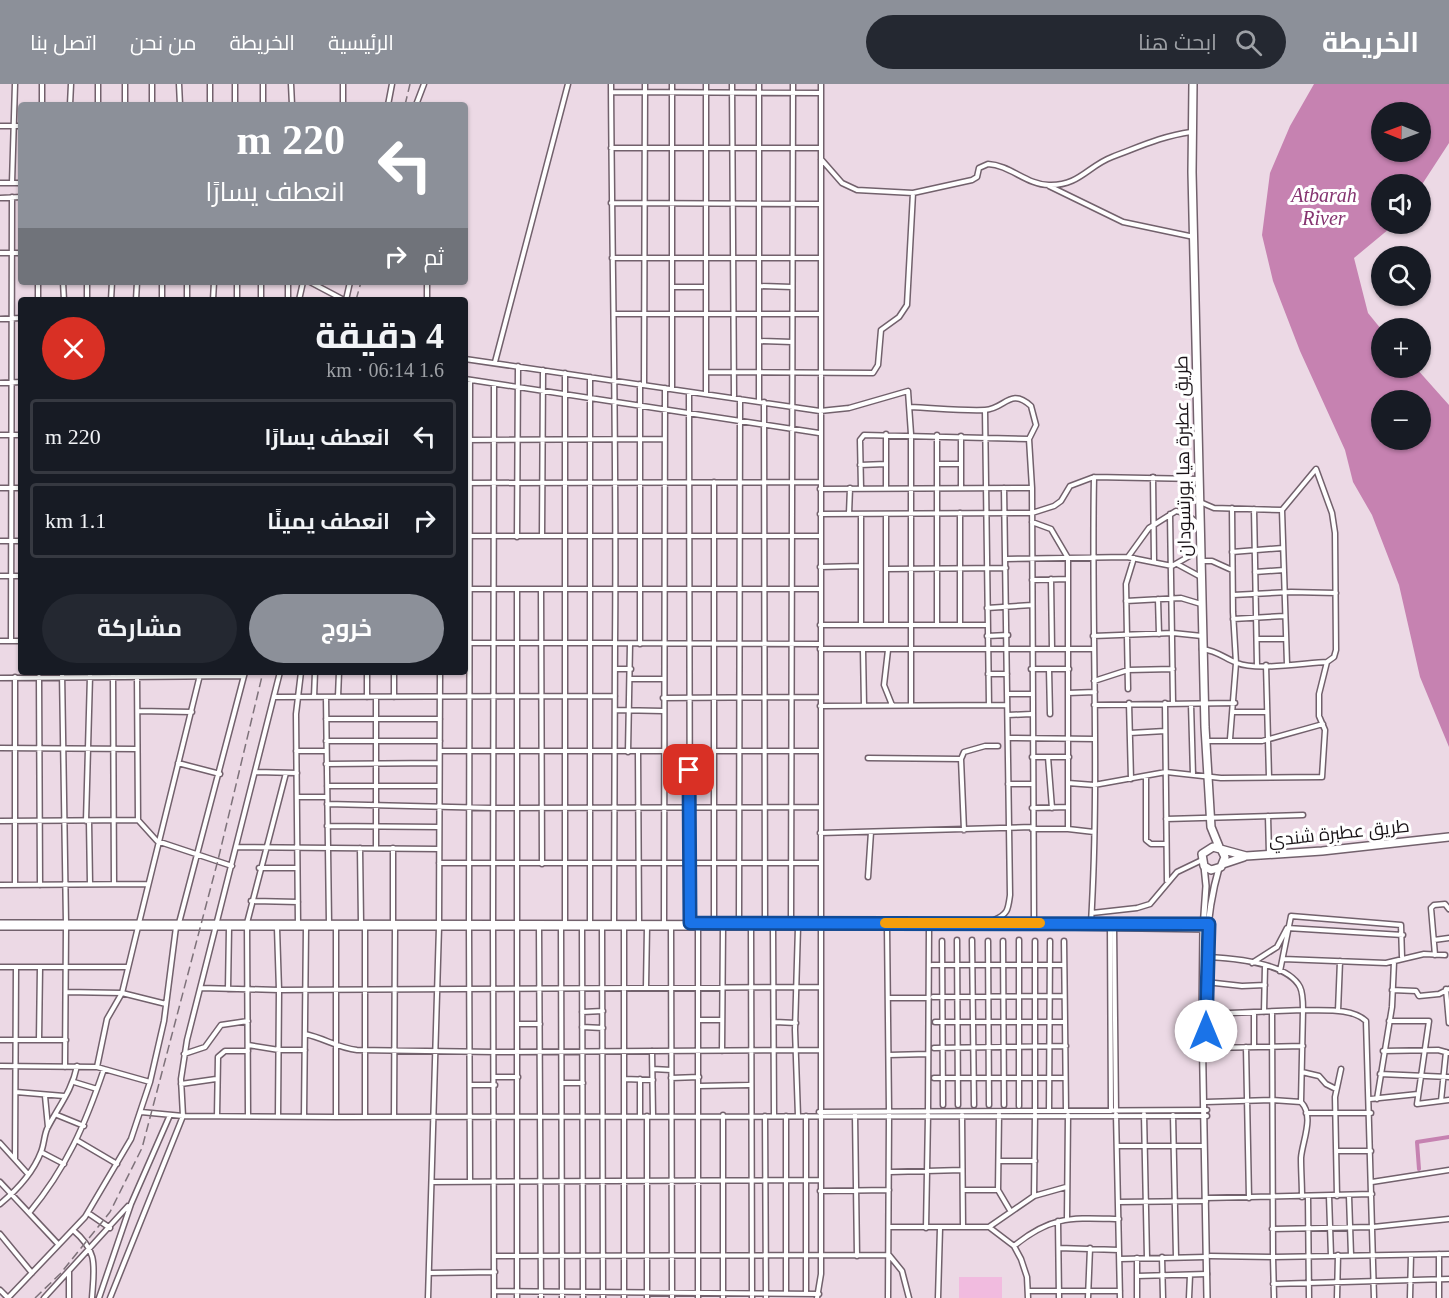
<!DOCTYPE html>
<html lang="ar">
<meta charset="utf-8">
<style>
:root{--surface:#171b24;--page:#242831;--text:#f1f3f6;--muted:#9ea1a6;--line:#363941;--accent:#8c9099}
body{margin:0;font-family:"Times New Roman",Cairo,serif;background:var(--page);color:var(--text);direction:rtl;height:100vh;display:flex;flex-direction:column;font-size:22px;white-space:nowrap}
*{box-sizing:border-box;margin:0}
p{font-size:20px;color:var(--muted)}
.icon{flex:none;width:33px;height:33px;fill:none;stroke:currentColor;stroke-width:2;stroke-linecap:round;stroke-linejoin:round}
.map{position:relative;flex:1;overflow:hidden;direction:ltr}
.side{position:absolute;left:18px;top:213px;width:450px;height:378px;display:flex;flex-direction:column;background:var(--surface);border-radius:6px;box-shadow:0 2px 4px #0004;direction:rtl}
.side>*{flex:none}
.banner{position:absolute;left:18px;top:18px;width:450px;height:183px;border-radius:6px;box-shadow:0 2px 4px #0004;direction:rtl;background:#8c9099;color:#fff;overflow:hidden}
.needle{width:39px;rotate:271deg}
.tools{position:absolute;left:1371px;top:18px;display:grid;gap:12px}
.tools a{display:grid;place-items:center;width:60px;height:60px;border-radius:50%;background:var(--surface);box-shadow:0 2px 4px #0004;font-size:30px}
.pin{position:absolute;display:grid;place-items:center;width:51px;height:51px;color:#fff;margin:-26px;border-radius:12px;box-shadow:0 3px 9px #0006}
.me{position:absolute;width:66px;margin:-33px;rotate:0deg;stroke-linejoin:round;filter:drop-shadow(0 0 4px #0008)}
.turn{display:flex;align-items:center;gap:21px;height:126px;padding:0 24px;font-size:27px}
.turn .icon{width:78px;height:78px;stroke-width:2.5}
.turn b{display:block;font-size:42px;line-height:51px}
.then{display:flex;align-items:center;height:57px;padding:0 24px;background:#0003;gap:12px;font-size:22px}
.round{display:grid;place-items:center;flex:none;width:63px;height:63px;border-radius:32px;background:var(--page)}
.head{display:flex;align-items:center;justify-content:space-between;height:102px;padding:0 24px}
h1{font-size:36px;font-weight:700;line-height:45px}
.button{display:flex;gap:12px;margin-top:auto;padding:12px 24px}
.button a{flex:1;height:69px;border-radius:36px;background:var(--accent);color:#fff;font-size:24px;font-weight:700;line-height:69px;text-align:center}
.button a+a{background:var(--page);color:var(--text)}
ul{padding:0;list-style:none}
li{display:flex;align-items:center;gap:18px;height:75px;margin:0 12px 9px;padding:0 12px;border:3px solid var(--line);border-radius:6px}
li div{flex:1}
li b{display:block;font-size:22px}
li em{font-style:normal}
header{display:flex;align-items:center;gap:36px;box-sizing:border-box;height:84px;padding:0 30px;background:var(--accent);color:#fff}
header strong{font-size:28px}
nav{display:flex;gap:33px;margin-inline-start:auto;font-size:21px}
.search{width:420px;height:54px;background:var(--page);display:flex;align-items:center;gap:15px;box-sizing:border-box;padding:0 21px;border-radius:33px;color:var(--muted);font-size:22px}
.map>svg:first-child{display:block}
.green{fill:#f1bbdf}
.water{fill:#c682b1;fill-rule:evenodd}
.lines{fill:none;stroke-linecap:round;stroke-linejoin:round}
.canal{stroke:#c682b1;stroke-width:4}
.minor-casing{stroke:#72616c;stroke-width:7}
.major-casing{stroke:#72616c;stroke-width:8}
.highway-casing{stroke:#72616c;stroke-width:10}
.minor{stroke:#fff;stroke-width:4}
.major{stroke:#fff;stroke-width:5}
.highway{stroke:#fff;stroke-width:7}
.rail{stroke:#7e727a;stroke-width:1.5;stroke-dasharray:9 4.5;stroke-linecap:butt}
.route-casing{stroke:#114b97;stroke-width:15}
.route{stroke:#1a73e8;stroke-width:10}
.slow{stroke:#f59e0b;stroke-width:10}
.labels{text-anchor:middle;stroke-width:6;stroke-linejoin:round;paint-order:stroke}
.street-label{font-size:18px;fill:#191317;stroke:#fff}
.water-label{font-size:20px;font-style:italic;fill:#853470;stroke:#fff}
</style>
<header>
<strong>الخريطة</strong>
<div class="search"><svg class="icon" aria-label="search" viewBox="0 0 24 24"><circle cx="10" cy="10" r="6"/><path d="M15 15l6 6"/></svg>ابحث هنا</div>
<nav><a>الرئيسية</a><a>الخريطة</a><a>من نحن</a><a>اتصل بنا</a></nav>
</header>
<div class="map">
<svg width="1449" height="1214" viewBox="0 0 1449 1214">
<rect width="100%" height="100%" fill="#ecd9e5"/>
<path class="green" d="M959 1193H1002V1214H959Z"/>
<path class="water" d="M1314 0H1449V59L1421 102 1382 100V140H1395L1354 174 1368 229 1381 245 1382 284H1416L1449 321V663L1420 593 1399 501 1372 431 1353 398 1345 366 1300 267 1273 197 1262 151 1270 89 1290 42ZM1382 28H1420V68H1382ZM1382 316H1420V356H1382Z"/>
<g class="lines">
<path class="canal" d="M1419 1085 1417 1058 1449 1053"/>
<defs>
<path id="minor" d="M98 0V21
M179 0 180 21
M210 0V21
M235 0V21
M263 0V21
M291 0 292 21
M611 0C612 187 617 373 615 559L820 560
M672 0V305
M732 0 734 312
M611 8 821 9
M42 21V0
M70 21 71 0
M125 21V0
M152 21V0
M343 21V0
M388 21 392 0
M416 21 424 0
M0 42H21
M611 64H820
M821 75 842 99 857 106 913 109 972 96 977 93 979 84 988 80C1010 81 1027 101 1049 101 1079 102 1088 82 1112 73 1139 63 1162 52 1191 48
M0 99H21
M12 99 15 0
M1049 102 1123 138 1194 153
M0 114 21 113
M611 119 820 120
M0 169H21
M612 174H820
M63 198 64 216
M162 198V216
M237 198V216
M261 198V216
M310 198 344 216
M427 198V216
M759 202 792 203
M672 203H705
M38 216V198
M87 216V198
M111 216 112 198
M136 216 137 198
M187 216V198
M213 216 214 198
M288 216V198
M299 216 303 198
M346 216 350 198
M614 230H820
M0 235 21 234
M759 257 792 258
M465 275 820 327 849 324 908 307 911 350V621
M495 278 568 0
M706 288 873 289 878 281 881 246 899 233 907 221 913 109
M565 289V839
M465 295 819 349
M0 299 21 298
M644 301 645 0
M689 308 690 839
M706 310V0
M759 317V0
M764 318 765 838
M910 323C935 324 961 327 985 326 1005 325 1010 303 1031 322L1036 341 1029 355 1032 404 1034 839
M985 326 989 621
M886 350V404
M0 351H21
M937 351V540
M961 352V403
M465 356 665 355
M937 380H961
M860 381 886 380
M1153 393 1154 477
M714 398V839
M465 399 820 398
M0 404H21
M861 404 860 356 864 351 1029 355
M820 405 1032 404
M1200 418 1214 424 1282 426 1287 580
M1254 425 1257 582
M960 429V541
M820 430 1032 429 1054 422 1061 417 1070 402 1094 393 1198 395
M849 430 850 404
M886 430V540
M1170 430 1173 619
M1032 438 1051 445 1068 474V745
M465 452H819
M542 452 543 286
M517 453 518 282
M0 457H21
M1232 468 1283 464
M1128 473 1149 444 1176 427 1185 429 1200 441
M1006 475 1127 473 1172 482 1200 466
M1202 477H1212L1232 486
M1177 480 1201 493
M820 483 861 482
M886 485 1006 484
M1255 488 1284 486
M0 492H21
M1051 495 1052 565
M1032 496 1068 495
M465 505H820
M541 505 542 780
M517 506V1214
M1233 511 1291 508 1336 509
M1158 515 1159 550
M1126 517 1181 514 1201 520
M987 524 1032 521
M1233 535 1284 532
M861 540V430
M820 541H987
M987 552 1008 551
M1093 552 1173 549 1202 552
M1257 555H1285
M0 557H21
M11 557 12 113
M465 559H615L614 839
M640 560V300
M820 565H1092
M1202 565C1218 567 1224 574 1237 579 1257 587 1304 579 1327 578
M863 566 864 622
M888 566 884 601 892 621
M1266 581 1269 693
M615 585H631
M1031 585H1069
M1049 585 1050 630
M62 588 66 839
M988 590H1007
M137 591 138 736 157 757 232 782
M113 592 114 800
M15 593V801
M39 593 40 801
M0 594 244 592
M631 595H663
M1094 597 1128 586 1173 585
M1128 605 1126 500 1134 474
M1068 609 1095 608
M1007 610H1031
M274 613 615 612
M314 613 315 588
M326 613 329 839
M338 613 339 588
M367 613V588
M394 613V588
M663 614 820 613
M1129 619 1131 695
M1165 619 1167 797
M1191 620 1193 691
M1094 621 1235 619
M820 622 1007 621
M615 626 663 627
M138 627 192 628
M1234 628H1266
M1008 631 1031 630
M326 635H440
M1130 649 1165 647
M1008 654 1095 655
M1230 655 1236 579 1233 528 1232 424
M326 657H440
M1206 657H1262L1323 640
M0 664 137 665
M296 667H326
M440 667H820
M628 668 630 560
M638 668 639 839
M1032 673H1069
M1048 673 1052 724
M868 674 961 675
M178 679 220 690
M326 680 439 679
M256 688 297 689
M1146 692V756L1151 760H1166
M1068 699 1094 701 1166 688 1221 694 1322 693 1325 646 1319 632V610L1327 578 1334 573 1336 566 1335 449 1332 429 1316 385 1282 426
M1008 700H1032
M327 702H439
M297 713H327
M327 720 493 724 820 723
M1032 724 1068 723
M1268 732 1269 770
M1166 735 1303 731
M0 737 138 736
M86 737 90 592
M89 737 90 800
M327 742 439 743
M1032 745H1068L1094 748
M964 746 961 675 964 668 985 662H998
M820 749 1032 743
M237 763 439 765
M360 764 361 839
M376 764V613
M393 764V839
M439 779H820
M259 784H297
M868 793 871 748
M0 801 148 800
M251 817 298 818
M1092 829 1137 824 1150 820 1177 788 1202 776
M139 839 200 591
M179 839 245 588
M469 839 470 296
M493 839 494 300
M590 839V293
M664 839 665 304
M739 839 740 315
M791 839 793 0
M1091 839C1100 690 1091 542 1094 393
M298 840 296 630 301 588
M994 841V836C1008 830 1008 826 1010 811L1004 404
M671 842 672 1214
M493 843 494 1214
M539 843 541 1214
M561 843 562 1214
M582 843 583 1214
M602 843 603 1214
M751 843 752 1214
M773 843 774 1032
M798 843 795 946 798 1032
M887 843 889 1027
M1110 843 1111 1027
M1114 843 1116 1027
M277 844 279 906 821 903
M336 844V1033
M365 844V1032
M469 844 470 1097
M957 856 958 1021
M972 856 974 1021
M1019 856V1022
M1434 856 1449 854
M942 857 943 1021
M988 857 989 1021
M1003 857 1004 1021
M1064 857 1065 938
M1435 871 1431 824 1434 821 1445 820 1449 825
M1206 873C1230 874 1287 878 1300 903 1303 909 1303 919 1303 926 1322 927 1351 923 1366 937L1374 1214
M1283 875 1386 879 1424 870 1445 871
M1252 879 1277 863 1287 844 1403 851
M932 881H1064
M0 883H128
M1280 887 1291 832 1401 841 1402 873
M1206 898 1242 902 1265 901
M646 903 647 843
M201 904 279 906 278 1032
M228 905 229 844
M1446 905 1449 939
M1392 906 1416 907 1419 912 1439 910 1449 905
M66 908 122 909 166 920
M933 913 1064 912
M888 914H929
M1338 927 1340 877
M582 928 603 927
M1254 928V963
M1264 928 1265 882
M1206 930 1303 926 1301 1018C1315 1032 1302 1058 1301 1074 1301 1087 1302 1100 1302 1113
M699 936H722
M1389 937H1429L1417 1020 1449 1016
M775 938 796 939
M935 938H1065L1066 1027
M518 940H540
M582 943 603 944
M305 950C324 954 338 964 357 966L495 968 821 966
M0 956H66
M39 956 40 883
M248 961 279 966H305
M1246 963 1249 1114
M934 964 1066 962
M1206 964 1303 962
M652 967 653 1032
M722 967 723 843
M1383 967 1438 966 1449 969
M184 970 205 963 221 941 248 937
M889 971 928 970
M0 982 97 983 150 998
M65 983 66 843
M97 983 107 935 122 909 138 843
M653 985 671 986
M1302 988 1319 992 1326 1000 1336 1005
M1380 990 1449 993
M495 993H518
M671 994 699 993
M934 994H1065
M624 995 653 996
M74 998 97 1005
M562 999H583
M181 1000 216 995
M470 1001H495
M699 1002 749 1001
M16 1008 64 1012
M45 1012 48 1043
M1370 1015 1418 1010
M1377 1015 1392 923 1394 878
M1441 1017 1446 968
M1206 1018 1272 1016 1301 1018
M928 1027 929 843
M1035 1027V857
M1049 1027 1050 857
M141 1028 183 1032 336 1033 1207 1032
M819 1028 1207 1026
M1306 1029H1371
M999 1030 998 1106 1011 1128
M1116 1030 1120 1214
M1144 1030 1147 1174
M57 1031 84 1042
M248 1031 247 839 286 689
M855 1031 857 1172
M962 1031 963 1143
M1173 1031 1176 1173
M217 1032 218 973 225 967H248
M304 1032 306 844
M394 1032 395 844
M640 1032V995
M647 1032V1214
M765 1032 766 1214
M78 1057 117 1080
M0 1059 28 1090
M1117 1062H1204
M1336 1067H1371
M41 1068 64 1080
M15 1075 16 883
M999 1077H1035
M890 1088 962 1086
M0 1098 58 1160
M432 1098 821 1096
M1372 1098 1449 1086
M963 1106H998
M820 1107 889 1106
M1034 1112 1035 1030
M1329 1112 1331 1172
M1337 1112 1335 1013 1341 985
M1349 1112 1351 1171
M1308 1113 1309 1214
M1205 1114 1372 1110
M1118 1118 1206 1117
M0 1120C17 1106 33 1089 41 1068 44 1061 44 1052 47 1045 58 1023 72 1007 77 982
M29 1129C67 1083 85 1041 104 985
M88 1129 110 1144
M1067 1134 1068 1031
M1058 1137 1059 1214
M889 1143H989L1014 1162 1021 1175 1027 1193 1028 1214
M989 1143 1034 1112 1066 1103
M926 1144 928 1031
M1272 1145 1373 1143 1449 1135
M73 1146C99 1168 94 1183 92 1214
M0 1150 32 1189
M1014 1162C1052 1131 1072 1134 1119 1135
M1059 1164 1119 1166
M1439 1170V1214
M495 1172 889 1171 902 1187 909 1214
M1210 1172 1273 1173 1272 928
M1162 1173 1163 1214
M1137 1174V1214
M1120 1175 1206 1173
M429 1189 495 1188
M1137 1192 1207 1190
M1273 1200 1449 1195
M0 1206 8 1214 85 1133 131 1055 150 998 164 937 176 843
M494 1207 819 1210
M1028 1207H1120
M786 1209V1032
M806 1209V1032
M44 1214 128 1122
M69 1214V1188
M99 1214 131 1120 170 1031
M110 1214 183 1032 181 995 187 956 280 588
M428 1214 439 843 440 588
M624 1214V843
M698 1214V843
M723 1214V1031
M817 1214 821 1190V0
M888 1214 889 1031
M938 1214 940 1144
M1088 1214 1090 1164
M1189 1214 1190 1191
M1274 1214 1273 1173 1449 1170
M1337 1214 1338 1171
M1410 1214 1411 1171"/>
<path id="major" d="M1204 782 1206 802 1203 845 1202 935 1207 1214
M0 839 1209 840
M0 843H1075L1208 845
M1206 951C1205 896 1203 838 1219 784"/>
<path id="highway" d="M1193 0 1192 88 1205 643 1211 743 1220 765
M1222 767 1225 773 1221 783 1211 786 1204 782 1202 770 1213 763 1246 772 1322 767 1449 753
M1223 780 1244 773"/>
</defs>
<use href="#minor" class="minor-casing"/>
<use href="#major" class="major-casing"/>
<use href="#highway" class="highway-casing"/>
<use href="#minor" class="minor"/>
<use href="#major" class="major"/>
<use href="#highway" class="highway"/>
<path class="rail" d="M405 21 410 0
M356 216 361 198
M35 1214 60 1190 110 1128 142 1064 218 776 263 588"/>
</g>
<g class="lines">
<defs>
<path id="route" d="M689 686 690 839 1209 840 1206 947"/>
</defs>
<use href="#route" class="route-casing"/>
<use href="#route" class="route"/>
<path class="slow" d="M885 839H1040"/>
</g>
<g class="labels">
<g class="street-label">
<text transform="translate(1183 372) rotate(-91)" y="6">طريق عطبرة هيا بورتسودان</text>
<text transform="translate(1339 749) rotate(-6)" y="6">طريق عطبرة شندي</text>
</g>
<g class="water-label">
<text x="1324" y="118">Atbarah<tspan x="1324" dy="23">River</tspan></text>
</g>
</g>
</svg>
<div class="tools">
<a><svg class="needle" viewBox="-14 -14 28 28"><path d="M0-13l5 13h-10z" fill="#e53935"/><path d="M0 13l5-13h-10z" fill="#9ea1a6"/></svg></a>
<a><svg class="icon" aria-label="sound" viewBox="0 0 24 24"><path d="M4 9h4l5-4v14l-5-4H4zM17 9q2 3 0 6"/></svg></a>
<a><svg class="icon" aria-label="search" viewBox="0 0 24 24"><circle cx="10" cy="10" r="6"/><path d="M15 15l6 6"/></svg></a>
<a>+</a>
<a>−</a>
</div>
<div class="pin" style="left:689px;top:686px;background:#d93025"><svg class="icon" aria-label="arrive" viewBox="0 0 24 24"><path d="M6 21V4h12l-3 4 3 4H6"/></svg></div>
<svg class="me" style="left:1206px;top:947px" viewBox="-20 -20 40 40"><circle r="19" fill="#fff"/><path d="M0-13L10 11 0 6-10 11z" fill="#1a73e8"/></svg>
<div class="banner">
<div class="turn"><svg class="icon" aria-label="left" viewBox="0 0 24 24"><path d="M17 20v-9H6M10 6l-5 5 5 5"/></svg><div><b>220 m</b>انعطف يسارًا</div></div>
<div class="then">ثم<svg class="icon" aria-label="right" viewBox="0 0 24 24"><path d="M7 20v-9h11M14 6l5 5-5 5"/></svg></div>
</div>
<section class="side">
<div class="head"><div><h1>4 دقيقة</h1><p>1.6 km · 06:14</p></div><a class="round" style="background:#d93025;color:#fff"><svg class="icon" aria-label="close" viewBox="0 0 24 24"><path d="M6 6l12 12M18 6L6 18"/></svg></a></div>
<ul>
<li><svg class="icon" aria-label="left" viewBox="0 0 24 24"><path d="M17 20v-9H6M10 6l-5 5 5 5"/></svg><div><b>انعطف يسارًا</b></div><em>220 m</em></li>
<li><svg class="icon" aria-label="right" viewBox="0 0 24 24"><path d="M7 20v-9h11M14 6l5 5-5 5"/></svg><div><b>انعطف يمينًا</b></div><em>1.1 km</em></li>
</ul>
<div class="button"><a>خروج</a><a>مشاركة</a></div>
</section>
</div>
